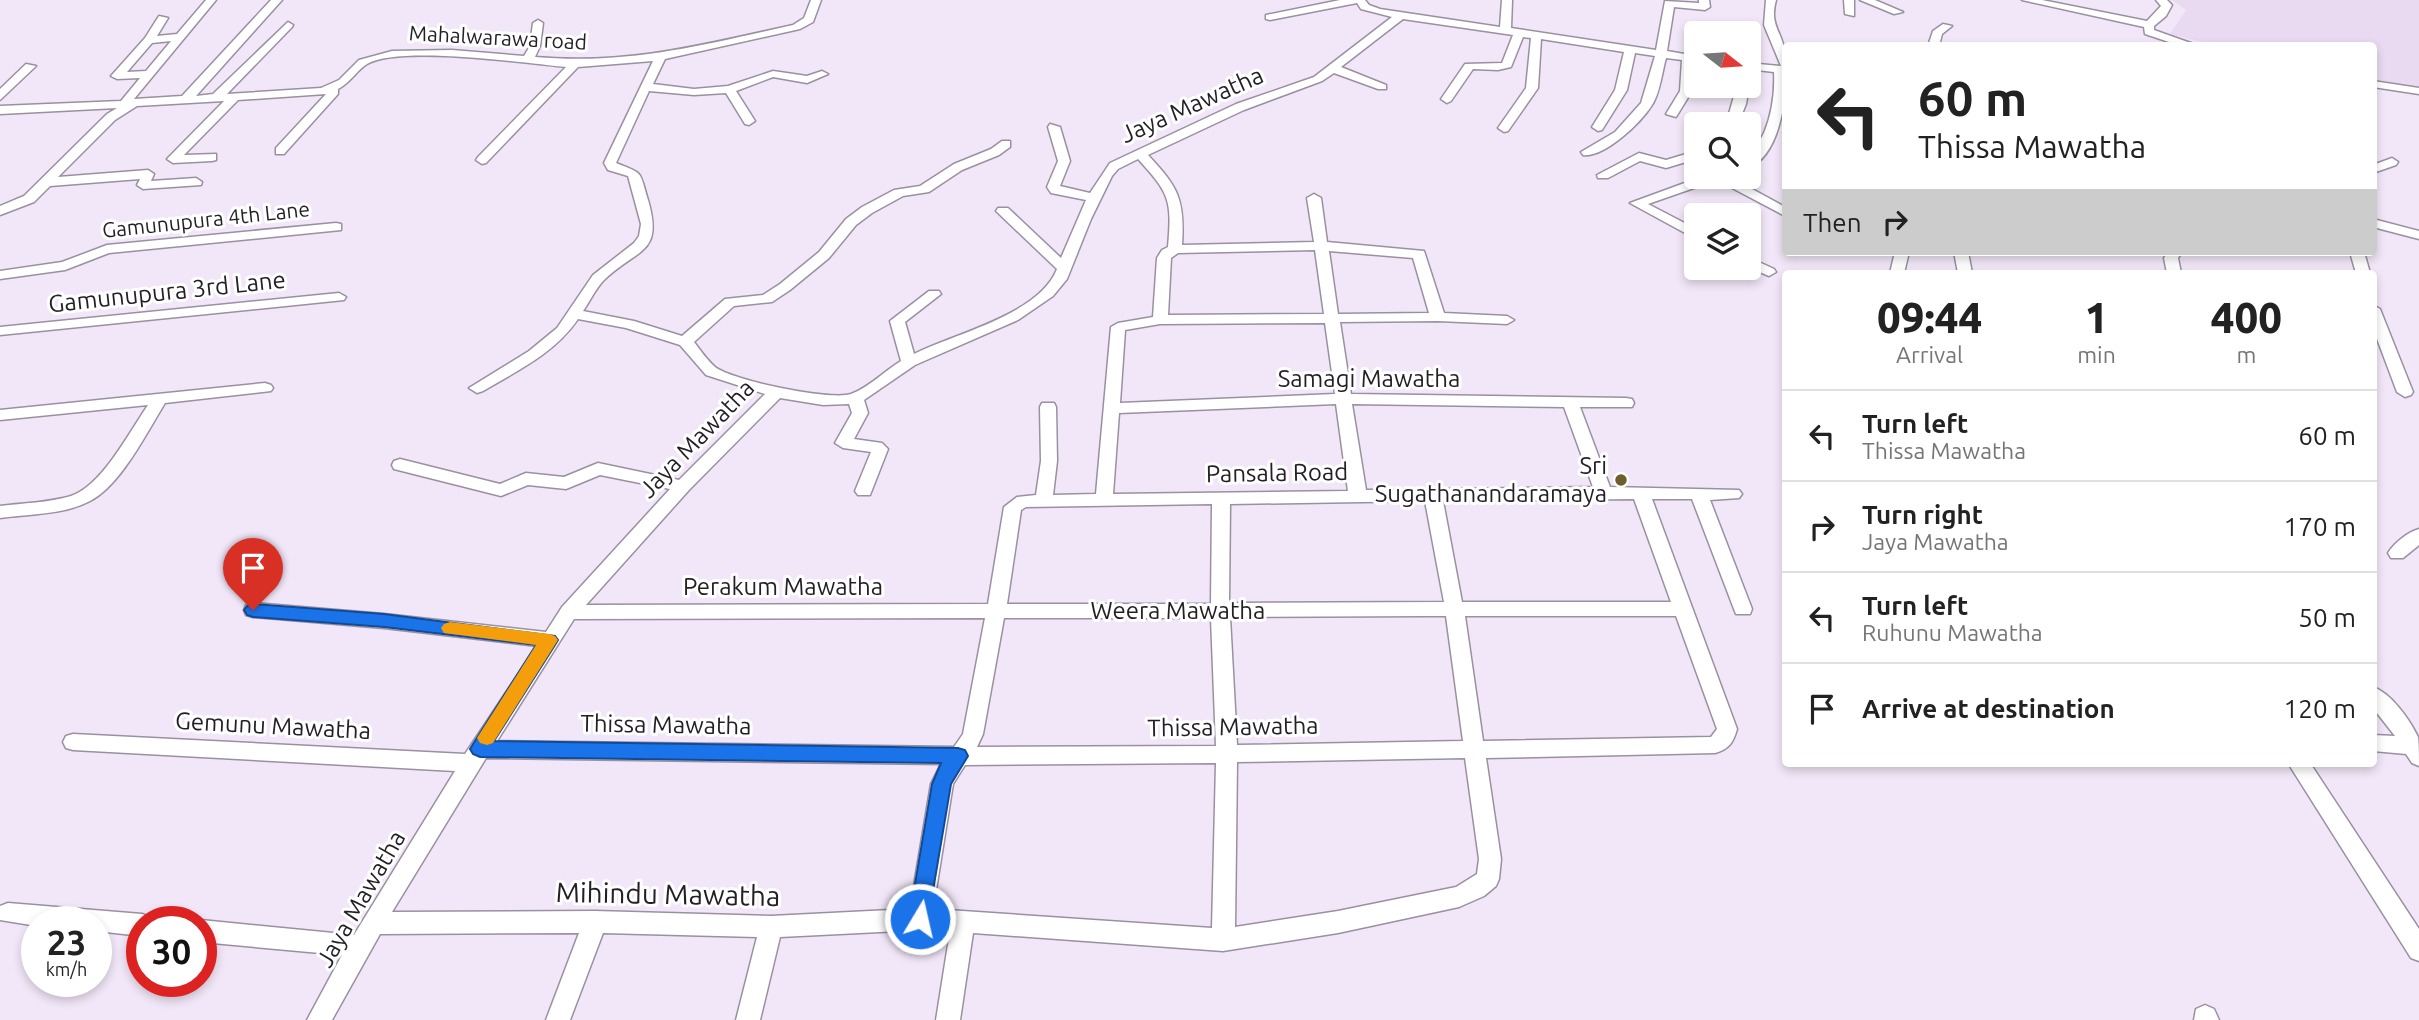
<!DOCTYPE html>
<style>
:root{--surface:#fff;--page:#f6f6f6;--text:#222;--muted:#767676;--line:#e0e0e0}
body{margin:0;font-family:Ubuntu,sans-serif;background:var(--page);color:var(--text);height:100vh;display:flex;flex-direction:column;font-size:26px;white-space:nowrap}
*{box-sizing:border-box;margin:0}
p{font-size:23px;color:var(--muted)}
.icon{flex:none;width:38px;height:38px;fill:none;stroke:currentColor;stroke-width:2;stroke-linecap:round;stroke-linejoin:round}
.map{position:relative;flex:1;overflow:hidden}
.details{position:absolute;left:1782px;top:270px;width:595px;height:497px;display:flex;flex-direction:column;background:var(--surface);border-radius:7px;box-shadow:0 4px 10px #0003}
.details>*{flex:none}
.top-card{position:absolute;left:1782px;top:42px;width:595px;height:214px;border-radius:7px;box-shadow:0 4px 10px #0003;background:#fff;color:var(--text);overflow:hidden}
.needle{width:46px;rotate:107deg}
.controls{position:absolute;left:1684px;top:21px;display:grid;gap:14px}
.controls a{display:grid;place-items:center;width:77px;height:77px;border-radius:7px;background:var(--surface);box-shadow:0 4px 10px #0003;font-size:35px}
.speed{position:absolute;left:21px;top:906px;display:flex;gap:14px;font-size:35px;font-weight:700;text-align:center}
.speed>*{display:grid;place-content:center;width:91px;height:91px;border-radius:50%;background:var(--surface);box-shadow:0 4px 10px #0003;line-height:1}
.speed small{font-size:18px;font-weight:400}
.speed .limit{border:10px solid #d22;background:#fff;color:#111}
.pin{position:absolute;display:grid;place-items:center;width:60px;height:60px;color:#fff;margin:-72px -30px;border-radius:50% 50% 50% 0;rotate:-45deg;box-shadow:0 0 7px #0007}
.pin .icon{rotate:45deg}
.me{position:absolute;width:77px;margin:-38px;rotate:9deg;stroke-linejoin:round;filter:drop-shadow(0 0 5px #0008)}
.turn{display:flex;align-items:center;gap:24px;height:147px;padding:0 21px;font-size:32px}
.turn .icon{width:91px;height:91px;stroke-width:2.5}
.turn b{display:block;font-size:49px;line-height:60px}
.then{display:flex;align-items:center;height:66px;padding:0 21px;background:#0003;gap:14px;font-size:26px}
.eta{display:flex;justify-content:space-evenly;align-items:center;height:119px;text-align:center}
.eta b{font-size:42px;font-weight:800;line-height:49px}
ul{padding:0;list-style:none}
li{display:flex;align-items:center;gap:21px;height:91px;padding:0 21px;border-top:2px solid var(--line)}
li div{flex:1}
li b{display:block;font-size:26px}
li em{font-style:normal}
.map>svg:first-child{display:block}
.built{fill:#e9daf1}
.lines{fill:none;stroke-linecap:round;stroke-linejoin:round}
.minor-casing{stroke:#9a90a0;stroke-width:3}
.minor{fill:#fff;fill-rule:evenodd}
.route{fill:#1a73e8;stroke:#114b97;stroke-width:2}
.slow{fill:#f59e0b}
.poi-dot{fill:#6d5f2c;stroke:#fff;stroke-width:2.5}
.labels{text-anchor:middle;stroke-width:6;stroke-linejoin:round;paint-order:stroke}
.far-street-label{font-size:21px;fill:#231f25;stroke:#fff}
.street-label{font-size:24px;fill:#231f25;stroke:#fff}
.poi-label{font-size:24px;fill:#231f25;stroke:#fff;text-anchor:end}
.near-street-label{font-size:28px;fill:#231f25;stroke:#fff}
</style>
<div class="map">
<svg width="2419" height="1020" viewBox="0 0 2419 1020">
<rect width="100%" height="100%" fill="#f2e7f8"/>
<path class="built" d="M2172 0H2419V89L2373 81V46L2215 45 2170 34 2186 10Z"/>
<g class="lines">
<defs>
<path id="minor" d="M206 0H216L134 99 182 96 271 0H282L196 96 213 94 288 22 293 25 292 27 227 94 321 88 339 80 359 60 392 51 452 50 524 56 530 46 533 23 538 20 543 23 540 46 535 57C629 65 702 45 793 25L804 18 811 0H821L813 22 800 29 665 59 653 84 694 89 728 86 773 71 807 76 822 71 828 74 807 83 773 77 736 91 755 121 749 125 745 124 726 93 694 95 649 91 616 163C644 174 639 170 648 200 664 255 637 248 604 280 596 288 590 301 583 311L634 321 682 336 725 299 763 295 780 284 819 252 846 219 862 207 894 190 920 186 954 164 991 149 1002 141H1010V147L999 155 962 170 929 192 903 196 872 213 856 225 829 258 790 290 772 302 734 306 694 342C700 350 707 360 715 367 731 380 830 401 851 394 870 387 884 371 901 361L890 321 929 291H939L941 294 905 322 914 354C955 333 1039 315 1057 269L996 211 998 208H1008L1061 258 1086 200 1051 193 1047 187 1058 161 1048 127 1050 124 1060 127 1070 161 1060 186 1090 193 1110 163 1236 104 1314 77 1392 17 1361 9 1357 3 1270 20 1266 19V15L1340 0H1365L1369 5 1380 9 1500 27 1502 0H1512L1511 28 1656 50 1665 1 1699 3V0H1709L1710 7 1705 10 1674 7 1667 51 1696 56 1692 91 1676 117 1666 114 1680 91 1682 60 1666 58C1662 72 1660 93 1652 105 1641 123 1604 158 1583 155L1581 152 1615 132 1641 103 1655 56 1635 53 1627 90 1602 130 1598 131 1592 127 1615 90 1624 52 1541 39 1538 88 1508 131 1504 132 1498 128 1526 88 1531 38 1523 37 1511 67 1498 70 1473 69 1451 101 1447 103 1441 99 1465 64 1502 63 1513 35 1403 19 1341 67 1386 85V89H1378L1334 73 1322 81 1244 110 1148 155C1178 187 1185 199 1182 245L1314 242 1307 198 1314 194 1321 198 1327 242 1424 251 1444 313 1507 316 1514 320 1507 324 1438 321 1340 322 1351 394 1626 398 1632 399 1634 403 1632 407H1580L1610 487 1739 490 1742 494 1739 498 1710 500 1752 609 1750 614H1736L1734 609 1692 499H1652L1737 729C1733 743 1729 749 1715 753L1486 758 1501 859 1499 879 1496 886 1484 896 1459 907 1338 933 1223 951 973 933 960 1020H936L950 932 920 930 780 937 760 1020H736L757 937 603 933 570 1020H546L579 933 380 934 332 1020H307L342 955 201 942V922H196L201 920 354 935 455 771 73 750 66 748 63 742 66 736 73 734 465 754 537 646 384 628 253 617 246 615 244 610 246 605 253 603 384 614 546 632 562 607 670 489 600 475 566 489 528 485 501 496 394 469 392 465 394 461 400 459 500 484 526 473 564 477 598 463 679 480 765 394 706 375 680 345 626 328 578 319C555 353 517 371 483 391L477 393 469 388 529 351 557 328 593 275 634 243 639 236 641 224 628 176 608 170 604 163 653 61 578 67 486 163 482 164 476 160 478 157 566 67C525 63 399 45 367 64 356 71 350 83 338 89V94L284 154H276V148L326 94 238 100 184 155 216 154V160L212 161 173 163 167 159 224 101 137 106 115 120 58 177 148 170 154 174 151 181 196 178 202 182 201 185 143 189 137 185 140 179 50 186 34 202 0 215V206L24 196 107 114 117 108 0 114V106L121 101 140 78 117 79 111 76 145 38 159 16 168 18 157 36 177 34ZM171 41 146 71 127 72 152 43ZM1138 159C1170 194 1172 200 1168 247L1162 250 1157 258 1153 317 1118 323 1111 327 1096 494 1053 495 1057 461 1056 407 1054 403H1042L1040 407 1041 461 1036 495 1017 497 1004 507 988 604 586 605 689 490 780 398 823 405 849 404 852 413 835 443 843 448 871 452 855 491 858 495H870L888 449 882 443 854 439 868 413 864 400 915 365 1018 320 1053 296 1067 279 1091 219 1112 176 1118 169ZM1315 250 1324 314 1168 315 1171 258 1178 253ZM1329 251 1413 258 1429 313 1338 314ZM1325 323 1335 394 1120 403 1125 330 1160 324ZM1336 404 1348 491 1113 494 1119 413ZM1352 404 1564 407 1593 487 1366 490ZM1634 499 1671 602H1462L1443 501ZM1425 501 1444 602 1229 603 1230 504ZM1212 504 1211 604H1007L1021 510 1026 507ZM1425 616H1446L1463 741 1237 745 1230 617ZM1465 616H1676L1717 729 1711 737 1483 741ZM985 618 963 734 954 747 497 741 574 619ZM1004 618H1211L1216 746 977 747 983 734ZM486 758 941 764 931 784 910 909 771 916 595 911 392 912ZM1465 758 1479 859 1477 874 1456 887 1338 911 1235 927 1237 762ZM1216 763 1212 928 933 909 953 784 965 765Z
M1766 0H1776C1769 25 1782 31 1785 53 1789 84 1783 155 1748 168 1748 153 1758 146 1764 133 1772 114 1775 93 1774 72L1748 69V63L1781 66 1764 25Z
M1844 0H1854V16L1845 14Z
M1860 0H1875L1903 12 1894 14Z
M2022 0H2042L2147 21 2161 6 2156 0H2167L2172 5 2166 16 2154 26V30L2199 46H2181L2145 34 2144 27Z
M1943 24 1952 26 1942 34 1939 46H1928L1933 31Z
M26 64 36 66 0 100V89Z
M2373 81 2419 88V94L2373 87Z
M1737 86H1749L1746 104 1738 124H1726Z
M1696 151V159L1666 168 1640 161 1608 178H1598L1597 175 1639 153 1666 160Z
M2392 158 2398 162 2396 165 2373 173V165Z
M1701 177H1730L1785 207V216L1717 180 1648 204 1696 229V239L1630 203Z
M2373 219 2419 231V239L2373 227Z
M336 223 341 224V230L109 253 65 270 0 279V271L62 262 107 245Z
M1895 252H1909L1904 273H1890Z
M1954 252H1968L1972 273H1958Z
M2168 252H2182L2178 258 2181 273H2167L2164 258Z
M2350 252H2364L2370 273H2356Z
M1748 257 1774 269 1776 272 1769 276 1748 267Z
M339 293 346 297 344 300 0 335V327Z
M2373 305 2380 309 2413 392 2411 395 2405 397 2397 392 2373 328Z
M265 383 271 385 273 388 271 391 165 403C147 432 121 485 90 501 64 515 29 514 0 518V506C23 503 48 503 71 496 102 486 130 431 148 405L0 420V410Z
M2419 529V545L2403 558H2391L2388 553C2394 543 2408 532 2419 529Z
M2373 687C2391 693 2410 720 2418 737 2419 745 2419 757 2419 766L2412 763 2406 754 2373 751V735L2395 736 2373 708Z
M2288 763H2310L2419 929V961L2411 958Z
M8 903 142 914 150 917 152 922H142V936L96 931V922H37V926L0 920V906Z
M2205 1005 2214 1009 2219 1020H2194L2196 1009Z"/>
</defs>
<use href="#minor" class="minor-casing"/>
<use href="#minor" class="minor"/>
</g>
<path class="route" d="M253 604 384 614 555 636 558 640 555 645 494 741 958 748 965 750 968 756 951 784 927 926 920 929 912 926 909 919 932 784 941 763 480 757 473 754 470 749 473 744 536 645 384 627 253 617 247 615 244 610 247 606Z"/>
<path class="slow" d="M450 622 549 634 555 636 558 640 493 743 487 745 480 743 477 738 536 645 444 633 441 628 444 624Z"/>
<circle class="poi-dot" cx="1621" cy="480" r="7"/>
<g class="labels">
<g class="far-street-label">
<text transform="translate(498 38) rotate(3)" y="7">Mahalwarawa road</text>
<text transform="translate(206 220) rotate(-6)" y="7">Gamunupura 4th Lane</text>
</g>
<g class="street-label">
<text transform="translate(1192 105) rotate(-24)" y="8">Jaya Mawatha</text>
<text transform="translate(167 292) rotate(-6)" y="8">Gamunupura 3rd Lane</text>
<text x="1369" y="387">Samagi Mawatha</text>
<text transform="translate(697 439) rotate(-46)" y="8">Jaya Mawatha</text>
<text transform="translate(1277 473) rotate(-1)" y="8">Pansala Road</text>
<text x="783" y="595">Perakum Mawatha</text>
<text x="1178" y="619">Weera Mawatha</text>
<text transform="translate(666 725) rotate(1)" y="8">Thissa Mawatha</text>
<text transform="translate(273 726) rotate(3)" y="8">Gemunu Mawatha</text>
<text transform="translate(1233 727) rotate(-1)" y="8">Thissa Mawatha</text>
<text transform="translate(361 899) rotate(-60)" y="8">Jaya Mawatha</text>
</g>
<g class="poi-label">
<text x="1607" y="474">Sri<tspan x="1607" dy="28">Sugathanandaramaya</tspan></text>
</g>
<g class="near-street-label">
<text transform="translate(668 894) rotate(1)" y="10">Mihindu Mawatha</text>
</g>
</g>
</svg>
<div class="controls">
<a><svg class="needle" viewBox="-14 -14 28 28"><path d="M0-13l5 13h-10z" fill="#e53935"/><path d="M0 13l5-13h-10z" fill="#767676"/></svg></a>
<a><svg class="icon" aria-label="search" viewBox="0 0 24 24"><circle cx="10" cy="10" r="6"/><path d="M15 15l6 6"/></svg></a>
<a><svg class="icon" aria-label="layers" viewBox="0 0 24 24"><path d="M12 4l9 5-9 5-9-5zM3 14l9 5 9-5"/></svg></a>
</div>
<div class="speed"><div>23<small>km/h</small></div><div class="limit">30</div></div>
<div class="pin" style="left:253px;top:610px;background:#d93025"><svg class="icon" aria-label="arrive" viewBox="0 0 24 24"><path d="M6 21V4h12l-3 4 3 4H6"/></svg></div>
<svg class="me" style="left:920px;top:919px" viewBox="-20 -20 40 40"><circle r="17" fill="#1a73e8" stroke="#fff" stroke-width="3"/><path d="M0-11L8 9 0 5-8 9z" fill="#fff"/></svg>
<div class="top-card">
<div class="turn"><svg class="icon" aria-label="left" viewBox="0 0 24 24"><path d="M17 20v-9H6M10 6l-5 5 5 5"/></svg><div><b>60 m</b>Thissa Mawatha</div></div>
<div class="then">Then<svg class="icon" aria-label="right" viewBox="0 0 24 24"><path d="M7 20v-9h11M14 6l5 5-5 5"/></svg></div>
</div>
<section class="details">
<div class="eta">
<div><b>09:44</b><p>Arrival</p></div>
<div><b>1</b><p>min</p></div>
<div><b>400</b><p>m</p></div>
</div>
<ul>
<li><svg class="icon" aria-label="left" viewBox="0 0 24 24"><path d="M17 20v-9H6M10 6l-5 5 5 5"/></svg><div><b>Turn left</b><p>Thissa Mawatha</p></div><em>60 m</em></li>
<li><svg class="icon" aria-label="right" viewBox="0 0 24 24"><path d="M7 20v-9h11M14 6l5 5-5 5"/></svg><div><b>Turn right</b><p>Jaya Mawatha</p></div><em>170 m</em></li>
<li><svg class="icon" aria-label="left" viewBox="0 0 24 24"><path d="M17 20v-9H6M10 6l-5 5 5 5"/></svg><div><b>Turn left</b><p>Ruhunu Mawatha</p></div><em>50 m</em></li>
<li><svg class="icon" aria-label="arrive" viewBox="0 0 24 24"><path d="M6 21V4h12l-3 4 3 4H6"/></svg><div><b>Arrive at destination</b></div><em>120 m</em></li>
</ul>
</section>
</div>
